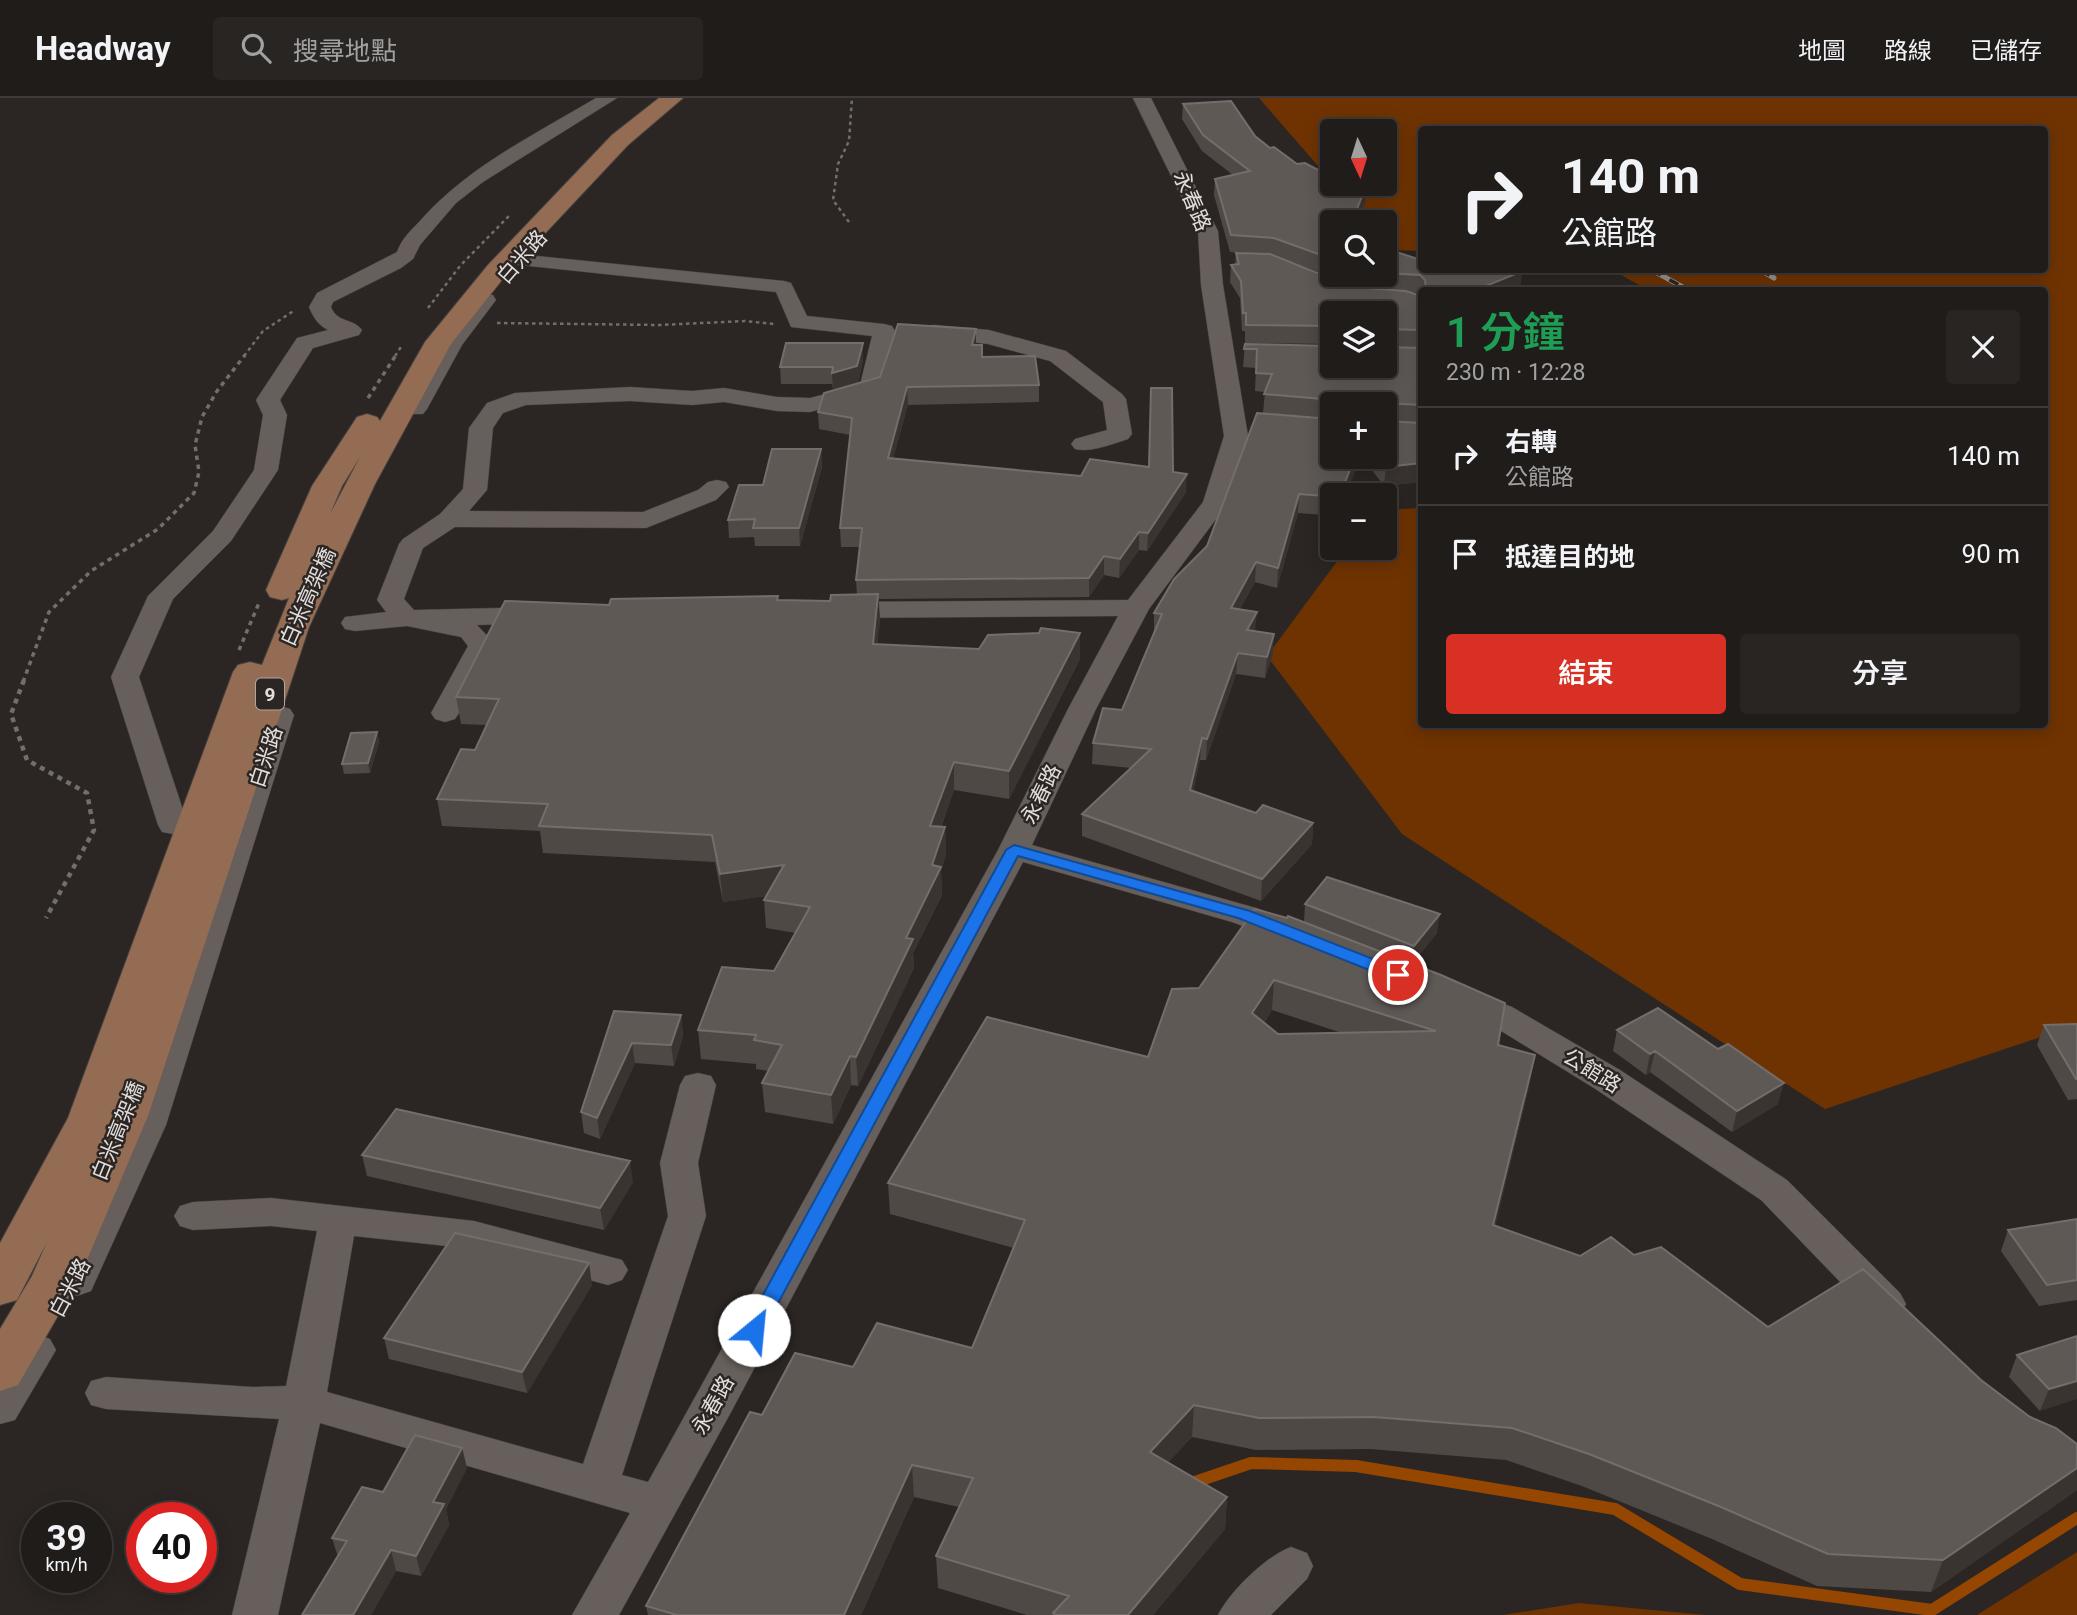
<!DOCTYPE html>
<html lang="zh-TW">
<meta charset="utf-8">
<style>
:root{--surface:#201c1a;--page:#282523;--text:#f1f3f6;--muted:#a2a1a2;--line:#3d3a39;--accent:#d93025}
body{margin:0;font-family:Roboto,"Noto Sans TC",sans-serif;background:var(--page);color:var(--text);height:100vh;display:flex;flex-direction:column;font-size:26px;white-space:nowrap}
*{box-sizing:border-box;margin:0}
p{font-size:23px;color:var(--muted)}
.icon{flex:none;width:38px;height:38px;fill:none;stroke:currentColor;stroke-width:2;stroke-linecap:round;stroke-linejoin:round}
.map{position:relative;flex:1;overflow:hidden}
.sheet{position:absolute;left:1418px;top:189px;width:630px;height:441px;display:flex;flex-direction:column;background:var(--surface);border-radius:7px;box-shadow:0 4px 18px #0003,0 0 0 2px var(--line)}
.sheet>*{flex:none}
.guide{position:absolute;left:1418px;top:28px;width:630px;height:147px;border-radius:7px;box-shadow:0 4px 18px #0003,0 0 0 2px var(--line);background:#201c1a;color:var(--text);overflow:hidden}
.needle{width:46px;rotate:176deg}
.buttons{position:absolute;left:1320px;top:21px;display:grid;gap:14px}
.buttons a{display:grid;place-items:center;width:77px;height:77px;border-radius:7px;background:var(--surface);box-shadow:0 4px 18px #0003,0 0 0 2px var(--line);font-size:35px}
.speed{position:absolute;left:21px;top:1404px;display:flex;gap:14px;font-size:35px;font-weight:700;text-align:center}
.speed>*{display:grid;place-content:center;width:91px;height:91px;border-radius:50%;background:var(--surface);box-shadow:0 4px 18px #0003,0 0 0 2px var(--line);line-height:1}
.speed small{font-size:18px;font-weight:400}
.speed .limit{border:10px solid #d22;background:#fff;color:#111}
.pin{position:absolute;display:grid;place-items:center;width:60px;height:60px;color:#fff;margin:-30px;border:4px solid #fff;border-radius:50%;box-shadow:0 2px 7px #0007}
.me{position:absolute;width:77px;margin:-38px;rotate:28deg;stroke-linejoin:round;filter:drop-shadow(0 0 5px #0008)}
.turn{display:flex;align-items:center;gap:24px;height:147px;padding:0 28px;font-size:32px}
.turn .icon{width:91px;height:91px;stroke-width:2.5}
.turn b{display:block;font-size:49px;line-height:60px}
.round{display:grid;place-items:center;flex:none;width:74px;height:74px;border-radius:7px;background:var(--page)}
.head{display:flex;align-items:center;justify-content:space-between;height:119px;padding:0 28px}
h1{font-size:42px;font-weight:600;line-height:52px;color:#1e9e55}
.cta{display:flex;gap:14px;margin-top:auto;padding:14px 28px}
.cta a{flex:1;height:80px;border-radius:7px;background:var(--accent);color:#fff;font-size:28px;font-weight:600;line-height:80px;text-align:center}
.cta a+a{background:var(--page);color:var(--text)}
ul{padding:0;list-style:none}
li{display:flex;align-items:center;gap:21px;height:98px;padding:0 28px;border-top:2px solid var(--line)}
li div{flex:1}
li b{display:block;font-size:26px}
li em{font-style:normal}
header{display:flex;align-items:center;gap:42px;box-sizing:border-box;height:98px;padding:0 35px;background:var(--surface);border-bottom:2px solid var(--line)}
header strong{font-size:33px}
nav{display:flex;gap:38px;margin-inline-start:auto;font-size:24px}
.search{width:490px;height:63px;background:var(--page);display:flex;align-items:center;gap:18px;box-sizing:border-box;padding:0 24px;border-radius:7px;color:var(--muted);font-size:26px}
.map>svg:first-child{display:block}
.green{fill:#6f3301}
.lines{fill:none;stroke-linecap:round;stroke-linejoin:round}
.stream{stroke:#954600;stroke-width:12}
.minor-casing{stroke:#45413e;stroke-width:1}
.major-casing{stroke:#45413e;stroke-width:2}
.path-far2{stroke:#726e6b;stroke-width:2.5;stroke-dasharray:3.5 3.5;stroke-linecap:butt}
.path-far1{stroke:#726e6b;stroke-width:3.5;stroke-dasharray:4.5 4.5;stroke-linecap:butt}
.path{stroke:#726e6b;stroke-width:4.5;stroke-dasharray:5 5;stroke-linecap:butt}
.minor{fill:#665f5b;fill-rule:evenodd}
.major{fill:#946c54;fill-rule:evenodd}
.rail-casing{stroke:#94908e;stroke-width:5}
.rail{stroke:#2b2623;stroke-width:3.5;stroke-dasharray:10;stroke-linecap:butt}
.wall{fill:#4f4946;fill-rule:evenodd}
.shaded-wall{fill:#3a3431}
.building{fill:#5f5956;stroke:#736e6b;stroke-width:2;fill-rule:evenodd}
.route{fill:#1a73e8;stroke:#114b97;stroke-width:2}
.labels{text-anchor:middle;stroke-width:5;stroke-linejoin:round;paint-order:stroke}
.shield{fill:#2b2623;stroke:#aba7a4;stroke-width:2}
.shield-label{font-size:19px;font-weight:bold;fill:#e2dedc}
.street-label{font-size:21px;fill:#e2dedc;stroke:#2b2623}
</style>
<header>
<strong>Headway</strong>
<div class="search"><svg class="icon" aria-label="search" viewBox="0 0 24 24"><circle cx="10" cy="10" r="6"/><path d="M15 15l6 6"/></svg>搜尋地點</div>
<nav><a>地圖</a><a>路線</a><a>已儲存</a></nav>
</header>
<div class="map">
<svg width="2077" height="1517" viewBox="0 0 2077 1517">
<rect width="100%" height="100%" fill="#2b2623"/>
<path class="green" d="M1259 0H2077V927L1825 1011 1402 736 1267 558 1347 450H1384V412L1421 410V626H2044V192H1648L1612 172H2044V32H1421V153L1391 152 1384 144V124H1367L1334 86H1384V33H1332V84Z
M2077 1454V1517H1977Z
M1579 1505 1705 1517H1503Z"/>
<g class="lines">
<path class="stream" d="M1189 1386 1251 1365 1356 1368 1615 1411 1740 1486 1932 1512 2077 1420"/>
<defs>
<path id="minor" d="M596 0H617L483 84 456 105 420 147 413 161 401 170 333 204 331 209C337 225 353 220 362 232L359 237 313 250 280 302 287 317 278 372 231 443 173 501 139 579 188 727 184 734 173 736 162 734 158 727 111 579 148 498 213 433 254 372 263 317 256 302 297 240 328 232C318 227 313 219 309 209L317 195 397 154C401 142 410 133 419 124 467 69 534 37 596 0Z
M1133 0H1151L1218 133 1223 187 1248 338 1228 405 1149 511 1096 611 1032 747 1256 810 1299 826 1303 833 1299 840 1287 843 1275 840 1232 824 1023 764 730 1316 619 1517H572L630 1415 320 1325 278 1517H232L279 1321 106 1311 91 1307 85 1295 91 1283 106 1279 252 1289 286 1288 317 1133 271 1128 193 1132 180 1128 174 1118 180 1108 193 1104 271 1100 474 1123 622 1162 628 1172 622 1182 608 1187 474 1151 354 1138 327 1294 583 1366 668 1118 660 1065 680 987 685 978 698 975 711 978 716 987 698 1065 706 1118 622 1377 648 1384 998 752 1068 611 1118 518 837 520 827 518 823 512 827 506 837 504 1128 502 1203 404 1224 338 1201 187 1198 133Z
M517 156 784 183 791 185 807 218 884 226 892 228 895 233 878 296 810 314 777 313 724 304 692 307 630 303 526 307 503 315 493 330 487 392 469 413 643 414 698 392 708 384 717 382 726 384 729 389 716 402 646 430 455 429 423 450 404 501 414 512 540 509 550 511 554 517 550 523 540 525 477 527 496 547 459 615 455 621 445 624 435 621 431 615 468 548 461 539 407 528 355 533 345 531 341 525 345 519 386 514 377 502 399 446 403 441 440 416 463 391 469 330 487 305 515 295 630 289 692 293 724 290 777 299 810 300 860 287 872 238 791 229 776 194 510 166 507 162 510 158Z
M485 196 493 197 496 202 462 247 427 311 423 316H407L403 311 441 245 477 197Z
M934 227 989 232 1066 253 1122 296 1126 301 1132 336 1128 341C1112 346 1091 355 1075 351L1071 346 1075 341 1107 332 1103 304 1050 263 988 246 926 239 923 234 926 229Z
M280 608 290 611 294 617 166 1027 91 1193 77 1198 63 1193 57 1183 130 1027 266 617 270 611Z
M1466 892 1512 909 1620 972 1787 1082 1900 1195 1906 1206 1900 1217 1886 1221 1872 1217 1761 1102 1594 990 1488 925 1454 911 1449 903 1454 895Z
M36 1236 50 1241 56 1252 15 1322 0 1326V1275L22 1241Z
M1291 1449 1307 1455 1313 1468 1307 1481 1271 1517H1218C1230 1493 1266 1458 1291 1449Z"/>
<path id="major" d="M659 0H683L628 47 506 177 451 246 375 386 309 529 148 1018 78 1183 18 1287 0 1293V1231L32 1178 47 1144 17 1202 0 1207V1145L68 1020 233 574 238 567 250 564 262 567 289 500 282 502 270 499 266 492 312 388 357 319 367 316 377 319 380 323 425 244 488 167 612 37ZM360 359 330 416 342 388Z"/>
</defs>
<use href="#minor" class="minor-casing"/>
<use href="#major" class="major-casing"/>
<path class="path-far2" d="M849 124 833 102 838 66 849 43 852 0
M428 210 460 168 510 117
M497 225 660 227 745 223 774 226
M244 258 263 233 295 212
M395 258 401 249"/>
<path class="path-far1" d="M368 300 396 257
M239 552 259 505
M23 584 49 514 91 473 158 431 194 395 199 374 195 347 202 319 217 293 245 257"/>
<path class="path" d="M24 582 11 616 27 662 87 695 94 732 46 820"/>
<use href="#minor" class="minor"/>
<use href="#major" class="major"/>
<defs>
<path id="rail" d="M1652 172 1688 192
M1761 172 1774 180"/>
</defs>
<use href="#rail" class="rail-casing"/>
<use href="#rail" class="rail"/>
</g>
<path class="wall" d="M1183 6 1255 38 1270 50 1297 66 1345 86 1366 88 1365 105 1357 124H1332V177H1384V150L1421 172 1520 190 1515 192H1421V197L1418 195 1409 194 1421 198V384L1384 388 1362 359H1384V306H1332V320L1263 315 1265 294 1255 293 1256 270 1243 269 1245 246 1384 268 1332 215V246L1245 245V233H1242L1240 200 1230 184 1231 167 1235 166 1236 155 1352 189 1361 190 1273 157 1230 154 1214 97 1215 81 1233 77 1202 53 1182 21Z
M976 247 982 259 1039 287V304L908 307 893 360 1081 378 1173 374 1186 394 1147 453 1139 452 1119 480 1104 477 1089 499 879 501 880 522 877 546 1080 561 1009 701 954 692 941 729H945L946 757 941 772 942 797 913 855 914 870 858 988 851 987 833 1026 765 1014 762 985 768 973 756 971V966L701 961 698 932 774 873 796 835 766 830 764 802 766 798 723 804 715 764 543 755 540 733 442 728 437 701 475 652 486 627 461 626 456 599 609 507 778 498V502L830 503 857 497 856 482 860 449H841L840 430 850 337 819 331 818 314 880 279Z
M863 262 858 285 833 291 832 286H781L780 269Z
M1332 321 1346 397H1332V411L1328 410 1324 417 1298 415 1277 490 1255 484 1240 511 1273 556 1265 580 1236 576 1206 662H1200L1193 693 1256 715 1313 725 1312 746 1261 803 1082 738V716L1131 670 1092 666 1093 645 1122 612 1154 535V515Z
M821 351 822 369 800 448H755L754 439 729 440 728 422 763 387Z
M377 634 379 644 370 675 344 676 342 666Z
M1305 806 1437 835 1412 866 1498 947 1529 988 1495 1128 1580 1158 1634 1157 1768 1229 1981 1282 2030 1319 2077 1346V1392L1931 1494 1817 1488 1712 1441 1582 1388 1506 1362 1370 1351 1256 1352 1192 1339 1168 1364 1227 1399 1225 1431 1153 1517H1027L938 1490 936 1458 959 1409 914 1399 861 1517H648L646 1508 762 1317 853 1269 972 1250 1014 1150 890 1116 888 1085 1148 959 1199 890 1287 820 1304 824ZM1272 912 1342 935 1278 936 1264 925Z
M614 913 681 917 683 938 674 968 635 965 600 1041 584 1035 581 1014Z
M2077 926V1001L2068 1002 2037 947 2044 927Z
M1617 932 1778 1006 1732 1034 1650 974 1646 977 1613 953Z
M362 1057 633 1084 604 1132 367 1078Z
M2077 1121V1202L2039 1208 2001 1153 2008 1132Z
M592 1187 527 1295 389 1261 384 1240Z
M2077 1238 2040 1313 2009 1279 2017 1257Z
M462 1350 467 1370 446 1411 449 1427 421 1478 396 1473 371 1517H302L338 1459 332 1440 383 1394Z"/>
<path class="shaded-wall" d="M1366 88 1365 105 1357 124H1352Z
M1523 173 1520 190 1515 192H1476Z
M976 231V248L972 247Z
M863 245V262L858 285 833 291 832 275Z
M907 289 908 307 888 378V360Z
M821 351 822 369 800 448 799 430Z
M1355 359H1361L1346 397H1342V392Z
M1421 365V384L1384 388 1386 369Z
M1187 376 1186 394 1147 453 1148 435Z
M1330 391 1328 410 1324 417 1325 398Z
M1299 396 1298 415 1277 490 1278 470Z
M1139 434V452L1119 480 1120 461Z
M1104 458V477L1089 499V480Z
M1256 464 1255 484 1230 530 1231 510Z
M878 496 880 522 875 572 873 546Z
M1257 514 1255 535 1247 532Z
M1080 535V561L1009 701V673Z
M1274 536 1273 556 1265 580 1267 559Z
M1238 555 1236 576 1206 662 1207 641Z
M377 634 379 644 370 675 368 665Z
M1202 640 1200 662 1189 713 1190 692Z
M954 664V692L931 755 930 728Z
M1313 725 1312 746 1261 803 1262 781Z
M945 729 946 757 941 772 942 797 913 855 914 870 858 988 856 959 906 840Z
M784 767 787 795 723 804 720 776Z
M1440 816 1437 835 1411 867 1414 848Z
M1274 882 1272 912 1250 946 1252 915Z
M681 917 683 938 674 968 671 947Z
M632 945 635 965 600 1041 597 1020Z
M1655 953 1650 974 1646 977 1650 956Z
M1535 957 1529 988 1488 1159 1493 1127Z
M850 958 851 987 833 1026 831 997Z
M1784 985 1778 1006 1732 1034 1737 1013Z
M630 1063 633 1084 604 1132 600 1110Z
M589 1165 592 1187 527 1295 522 1274Z
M2077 1283V1301L2040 1313 2049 1291Z
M1194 1307 1192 1339 1148 1386 1150 1354Z
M462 1350 467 1370 446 1411 449 1427 421 1478 416 1458 433 1404Z
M912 1367 914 1399 861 1517H844Z
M2077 1370V1392L1931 1494 1943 1462Z
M1227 1399 1225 1431 1153 1517H1128Z
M391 1452 396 1473 371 1517H353Z"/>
<path class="building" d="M1231 3 1255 38 1270 50 1274 49 1297 66 1305 65 1332 79V86H1344L1366 88 1352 124H1332V161L1274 140 1231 137 1215 81 1250 73 1203 37 1183 6Z
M1384 150 1421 162V172H1517L1523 173 1476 192H1426L1425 182 1420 177 1384 175Z
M1236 155 1270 156 1352 189 1406 193 1421 198V215L1416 217H1421V232L1384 231V215H1332V228L1246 227V215H1243L1241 183 1231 167 1239 166Z
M898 226 976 231 972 247H982V259L1035 258 1039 287 907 289 888 360 1081 378 1090 361 1149 369 1151 290H1172L1173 374 1187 376 1148 435 1139 434 1120 461 1104 458 1089 480 856 482 862 430H840L852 320 818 314 824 295 880 279Z
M786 245H863L857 268 832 275 833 269H780Z
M1245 246 1332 248V268H1384V249L1421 250V307L1384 305 1334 306V302L1264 296 1272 276 1256 275 1257 251H1244Z
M1257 315 1332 321V359H1355L1342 392 1330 391 1325 398 1299 396 1278 470 1256 464 1231 510 1257 514 1247 532 1274 536 1267 559 1238 555 1207 641 1202 640 1190 692 1256 715 1263 707 1313 725 1262 781 1082 716 1151 651 1093 645 1103 610 1122 612 1162 516 1154 515 1174 481 1207 448Z
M1384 323 1421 325V365L1386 369 1378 359H1384Z
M772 351H821L799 430H753L755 421 728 422 739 387H763Z
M878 496 873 546 979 551 988 537 1039 535 1041 530 1080 535 1009 673 954 664 930 728 945 729 932 767 941 769 906 840 913 841 856 959 850 958 831 997 762 985 782 947 754 942 756 937 698 932 722 869 774 873 810 809 764 802 784 767 720 776 712 737 539 728 548 706 437 701 461 651 475 652 499 601 456 599 505 503 609 507 611 501 778 498 777 502 830 503 831 497Z
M377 634 368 665 342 666 351 635Z
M1327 779 1440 816 1414 848 1305 806Z
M1255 811 1287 820 1288 818 1441 877 1505 905 1498 947 1535 957 1493 1127 1580 1158 1611 1139 1634 1157 1661 1149 1768 1229 1863 1171 1981 1282 2030 1319 2056 1330 2077 1346V1370L1943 1462 1828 1456 1721 1409 1589 1356 1512 1330 1374 1319 1259 1320 1194 1307 1150 1354 1227 1399 1128 1517H1056L1053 1515 1069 1498 936 1458 973 1380 912 1367 844 1517H677L646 1508 750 1314 762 1317 795 1255 853 1269 877 1225 972 1250 1025 1122 888 1085 987 919 1148 959 1172 891 1199 890ZM1274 882 1436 933 1278 936 1252 915Z
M1658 910 1718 951 1728 946 1784 985 1737 1013 1655 953 1650 956 1617 932Z
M614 913 681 917 671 947 632 945 597 1020 581 1014Z
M2077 926V980L2076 981 2044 927Z
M396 1011 630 1063 600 1110 362 1057Z
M2077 1121V1182L2047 1187 2008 1132Z
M455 1135 589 1165 522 1274 384 1240Z
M2077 1238V1283L2049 1291 2017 1257Z
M415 1337 462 1350 433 1404 444 1406 416 1458 391 1452 353 1517H302L347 1443 332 1440 362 1389 383 1394Z"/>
<path class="route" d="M1014 747 1250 813 1404 873 1406 877 1398 882 1392 881 1238 820 1018 758 761 1237 754 1239 747 1237 744 1232 747 1226 1006 752Z"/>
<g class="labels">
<rect class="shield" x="256" y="580.5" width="28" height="31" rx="5"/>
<g class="shield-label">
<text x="270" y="603">9</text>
</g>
<g class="street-label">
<text transform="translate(1192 103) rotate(67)" y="7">永春路</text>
<text transform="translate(522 159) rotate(-49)" y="7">白米路</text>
<text transform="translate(308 499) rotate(-66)" y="7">白米高架橋</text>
<text transform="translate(266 659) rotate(-72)" y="7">白米路</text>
<text transform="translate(1041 696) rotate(-64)" y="7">永春路</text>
<text transform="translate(1592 973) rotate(32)" y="7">公館路</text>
<text transform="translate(118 1033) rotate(-68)" y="7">白米高架橋</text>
<text transform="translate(70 1190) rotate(-62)" y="7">白米路</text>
<text transform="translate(713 1307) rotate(-61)" y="7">永春路</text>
</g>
</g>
</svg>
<div class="buttons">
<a><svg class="needle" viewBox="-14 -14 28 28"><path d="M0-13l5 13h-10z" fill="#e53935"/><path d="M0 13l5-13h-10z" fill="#a2a1a2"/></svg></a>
<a><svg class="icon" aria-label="search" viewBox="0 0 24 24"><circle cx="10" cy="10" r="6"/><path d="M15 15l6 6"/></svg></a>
<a><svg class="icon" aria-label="layers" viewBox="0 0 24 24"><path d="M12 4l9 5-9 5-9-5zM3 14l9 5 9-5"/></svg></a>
<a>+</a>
<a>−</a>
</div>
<div class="speed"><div>39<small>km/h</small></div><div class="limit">40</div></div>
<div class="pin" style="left:1398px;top:877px;background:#d93025"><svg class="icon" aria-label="arrive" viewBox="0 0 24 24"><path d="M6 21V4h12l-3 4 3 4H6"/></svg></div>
<svg class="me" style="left:754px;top:1232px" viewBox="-20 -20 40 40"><circle r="19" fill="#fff"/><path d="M0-13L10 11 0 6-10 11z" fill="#1a73e8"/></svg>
<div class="guide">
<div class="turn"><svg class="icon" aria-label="right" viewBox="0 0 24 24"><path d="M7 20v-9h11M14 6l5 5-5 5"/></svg><div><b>140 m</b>公館路</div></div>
</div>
<section class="sheet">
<div class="head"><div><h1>1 分鐘</h1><p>230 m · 12:28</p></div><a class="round"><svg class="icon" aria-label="close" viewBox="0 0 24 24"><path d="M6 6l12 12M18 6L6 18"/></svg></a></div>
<ul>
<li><svg class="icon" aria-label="right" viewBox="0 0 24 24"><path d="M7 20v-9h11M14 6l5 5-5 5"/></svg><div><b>右轉</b><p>公館路</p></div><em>140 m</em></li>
<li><svg class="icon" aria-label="arrive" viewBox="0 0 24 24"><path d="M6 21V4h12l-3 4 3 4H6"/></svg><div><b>抵達目的地</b></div><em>90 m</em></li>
</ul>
<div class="cta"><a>結束</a><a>分享</a></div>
</section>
</div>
